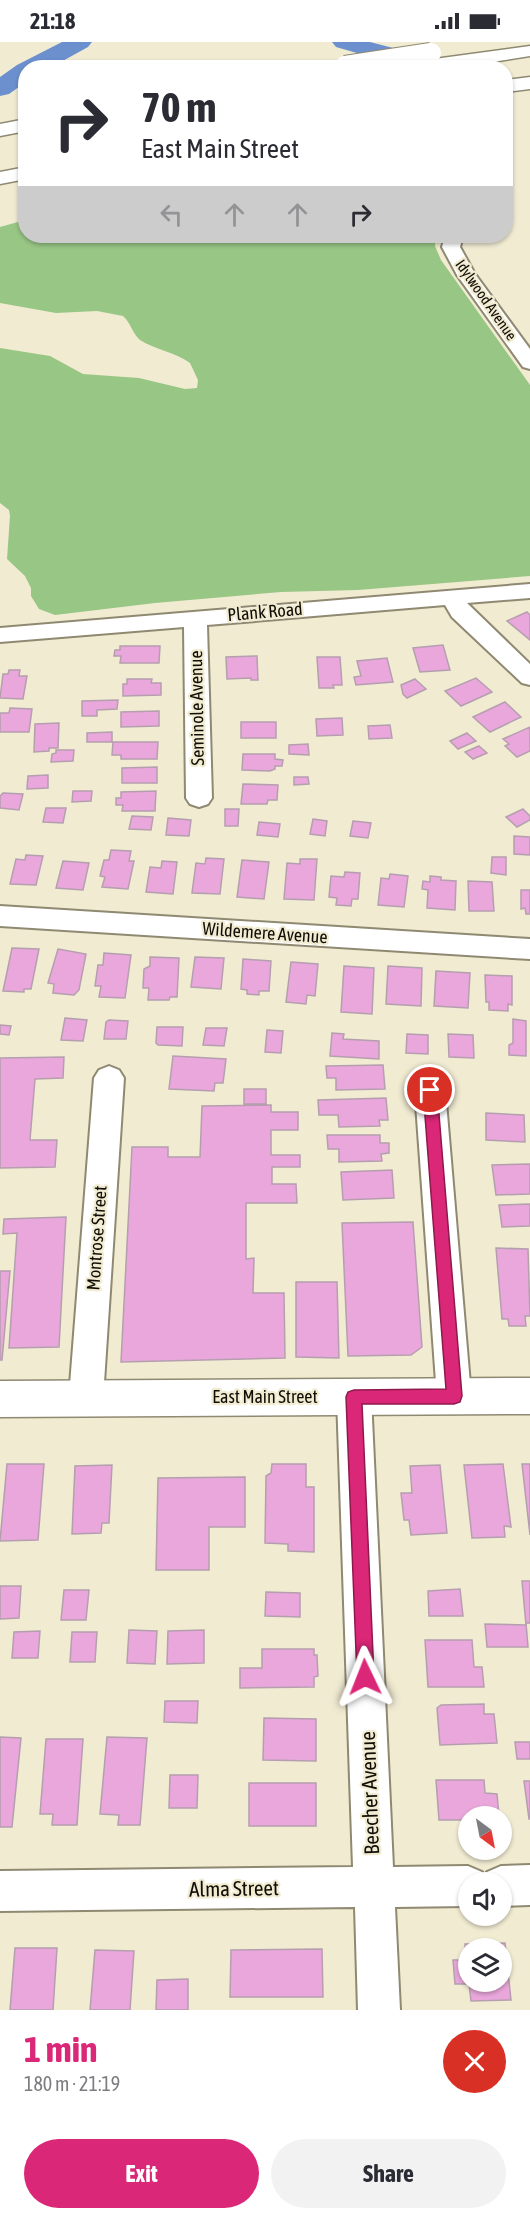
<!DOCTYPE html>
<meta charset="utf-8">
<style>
:root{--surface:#fff;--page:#f2f2f3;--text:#2b2b33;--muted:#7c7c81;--accent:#db2777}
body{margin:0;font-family:"Asap Condensed",sans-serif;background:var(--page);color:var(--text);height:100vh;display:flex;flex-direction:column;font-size:22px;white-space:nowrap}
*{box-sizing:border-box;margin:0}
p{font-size:20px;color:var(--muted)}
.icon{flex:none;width:33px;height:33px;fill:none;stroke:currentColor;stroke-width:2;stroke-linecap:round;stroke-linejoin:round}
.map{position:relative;height:1968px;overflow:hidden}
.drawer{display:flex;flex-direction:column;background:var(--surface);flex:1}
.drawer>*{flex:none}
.hud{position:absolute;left:18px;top:18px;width:495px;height:183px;border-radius:24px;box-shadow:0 2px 4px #0004;background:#fff;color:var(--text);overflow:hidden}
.needle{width:39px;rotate:148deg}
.buttons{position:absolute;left:458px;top:1764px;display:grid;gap:12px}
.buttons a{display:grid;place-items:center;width:54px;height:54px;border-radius:50%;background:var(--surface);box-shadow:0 2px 4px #0004;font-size:30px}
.pin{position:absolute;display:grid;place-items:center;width:51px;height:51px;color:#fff;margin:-26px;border:3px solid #fff;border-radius:50%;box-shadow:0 2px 6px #0007}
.me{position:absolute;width:66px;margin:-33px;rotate:358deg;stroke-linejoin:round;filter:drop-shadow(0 0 4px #0008)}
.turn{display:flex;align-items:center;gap:21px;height:126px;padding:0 24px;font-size:27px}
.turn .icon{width:78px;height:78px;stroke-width:2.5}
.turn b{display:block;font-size:42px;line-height:51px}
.lanes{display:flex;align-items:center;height:57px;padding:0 24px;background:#0003;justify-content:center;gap:30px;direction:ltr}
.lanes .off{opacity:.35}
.round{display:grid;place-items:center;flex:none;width:63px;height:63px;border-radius:32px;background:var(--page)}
.headline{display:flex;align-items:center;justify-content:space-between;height:102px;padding:0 24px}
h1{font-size:36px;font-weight:700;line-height:45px;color:var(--accent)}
.primary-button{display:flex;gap:12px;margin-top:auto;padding:12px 24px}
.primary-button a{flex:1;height:69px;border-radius:36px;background:var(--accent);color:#fff;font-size:24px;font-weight:700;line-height:69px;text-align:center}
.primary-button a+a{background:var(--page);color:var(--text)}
.status{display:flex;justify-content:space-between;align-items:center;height:42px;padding:0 30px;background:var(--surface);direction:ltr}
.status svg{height:16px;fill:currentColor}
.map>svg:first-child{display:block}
.forest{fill:#98c685}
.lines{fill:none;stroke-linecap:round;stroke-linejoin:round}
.river{fill:#6c90ce;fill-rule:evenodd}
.building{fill:#e9a7db;stroke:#b59faf;stroke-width:1.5;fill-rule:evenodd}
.minor-casing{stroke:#8f8972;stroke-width:4}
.major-casing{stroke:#8f8972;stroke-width:3}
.highway-casing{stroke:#8f8972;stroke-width:3}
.minor{fill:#fff;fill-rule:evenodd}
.major{fill:#fff;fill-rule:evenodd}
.highway{fill:#fff;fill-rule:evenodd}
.highway-bridge-casing{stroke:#8f8972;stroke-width:22;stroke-linecap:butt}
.highway-bridge{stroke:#fff;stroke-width:20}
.route{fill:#db2777;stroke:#8e194d;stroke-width:1.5}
.labels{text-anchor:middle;stroke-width:4.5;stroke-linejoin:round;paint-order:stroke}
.far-street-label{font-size:15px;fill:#0f0d05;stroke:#f1ebd2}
.street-label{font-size:18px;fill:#0f0d05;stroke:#f1ebd2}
.near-street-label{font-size:21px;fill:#0f0d05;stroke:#f1ebd2}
</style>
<div class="status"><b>21:18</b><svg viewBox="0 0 49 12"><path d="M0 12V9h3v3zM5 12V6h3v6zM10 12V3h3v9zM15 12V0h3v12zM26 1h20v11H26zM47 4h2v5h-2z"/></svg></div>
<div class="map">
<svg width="530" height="1968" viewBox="0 0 530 1968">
<rect width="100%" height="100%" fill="#f1ebd2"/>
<path class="forest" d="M25 178 26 194H436L435 204 441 218 530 343V534L358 548 281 550 155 561 55 573 39 567 31 554V546L25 534 7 517 10 474 9 468 0 461V306L50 314 83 332 139 336 185 347 197 346 198 338 190 321C175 310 156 308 140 298 132 291 131 281 123 274L97 269 56 271 0 261V185Z"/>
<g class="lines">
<path class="river" d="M62 0H92L88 5 50 26H26V40L9 52 0 54V35L17 23Z
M332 0H370L440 18 443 23 441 26H409L336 5Z"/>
</g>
<path class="building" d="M527 570 530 573V598L507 579Z
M443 603 450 628 420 630 413 606Z
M120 604H160L159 621H120L121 614H114L115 608H120Z
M257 614 258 638H251V636L227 637 226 615Z
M317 615H340L342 643H333L334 646H319Z
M387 616 393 640 356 643 354 635 361 634 357 619Z
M9 628H20L19 634H27L23 657 0 656 3 632H8Z
M476 636 492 650 461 664 445 649Z
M127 637H152L151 641H161V653L123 654V642H127Z
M415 637 426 647 407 656 403 652 401 643Z
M118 658 117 667 97 668V674H82V659Z
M505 660 521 675 490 690 473 675Z
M10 666 32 667 29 690H0V671H9Z
M159 669V684L121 685V670Z
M342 676 343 693 317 694 316 677Z
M241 680H276V696H241Z
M59 681 58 706H49V709L34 710 35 682Z
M390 683 392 696 369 697 368 684Z
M530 685V709L517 715 505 704 509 702 503 697Z
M112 690V700H87V691Z
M467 691 476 699 458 707 450 699Z
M113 700H158L157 717H121V713H112Z
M308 702 309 713 289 712V703Z
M479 704 487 711 473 717 465 710Z
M56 708H74L73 719 51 720 52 712 56 711Z
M243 712H275V717L283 718 282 724H275V727L270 729 242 728Z
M157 725V741H122V726Z
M48 733V746L27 747 28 734Z
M294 735H308L309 742 294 743Z
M243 742 278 743 277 758H268L267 762H241Z
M73 749H92L91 759 72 760Z
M156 749 155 769H122L123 763H116V756H121V750Z
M3 751 23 752 19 768 0 766V754Z
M46 766H66L63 781 43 780Z
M225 767H239L238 784H225Z
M523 767 530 774V778L517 785 506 775Z
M132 774 153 775 151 788 129 787Z
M168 776 191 778 189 794 166 793Z
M313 777 327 779 325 794 310 792Z
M353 779 371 781 368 796 350 794Z
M259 780 280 782 278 795 257 793Z
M514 794 530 795V813L514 812Z
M111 808 131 809 129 819H134L128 847 102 845 105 835 100 834 104 818H109Z
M26 813 43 814 36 843 10 842 16 817 25 818Z
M492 815H506V833L491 831Z
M206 816 224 817 220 852 192 851 196 821 205 822Z
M300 817H317L314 858 284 857 287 821 300 822Z
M242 818 269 820 264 857 237 855Z
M63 819 89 821 83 848 56 846Z
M162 819 177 820 173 852 146 850 150 825 161 826Z
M345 830 360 831 358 857H352L351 864 336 863 337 856 329 855 331 834 344 835Z
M390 832 408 834 404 865 378 863 381 836 389 837Z
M430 834 441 835V838L456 839 455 868 427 866 428 848 422 847 423 839 430 840Z
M468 839 492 840 494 869H469Z
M521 848H530V872H526L525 866 521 867Z
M12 906 39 907 31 947H24V950L3 949Z
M58 907 86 912 79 948 74 953 53 951 54 942 48 941Z
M104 911 131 913 125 956 99 955 101 944H95L98 923H103Z
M150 915 179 916 177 955H170L169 958H148L149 946H143L144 927 150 924Z
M195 915 224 916 221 947 191 945Z
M243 917 271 919 269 949H259V953L247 952V948L241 947Z
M291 920 318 922 315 954 307 953 306 962 286 960Z
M344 924 374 926 372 972 341 970Z
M388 924 422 926 421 964 386 962Z
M436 929 470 931 468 966 434 964Z
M485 933 512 934V963L508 962V969L489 968V960H486Z
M65 976 87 978 83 999 61 998Z
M513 977 526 979V1014L509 1013V1003L513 1001Z
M109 978 128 979 126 997H104L106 980Z
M0 983 11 984 9 993 0 992Z
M157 985H183L182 1004 158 1003 156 1001Z
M206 986H227L224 1004 203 1003Z
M267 988 283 989 281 1011 265 1010Z
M332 991 344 992 343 997 379 999V1017L330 1014Z
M407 992 428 993V1012L406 1011Z
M448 992 473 993 474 1016 449 1015Z
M173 1014 226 1017 223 1041H215L214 1049 169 1047Z
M64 1015 63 1036 35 1037 30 1098H57L55 1125 0 1126V1016Z
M383 1023 385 1047 336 1048V1036H327L326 1024Z
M244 1047H266V1062H244Z
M386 1056 388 1078H379L380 1084 339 1085 338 1073H319L318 1058Z
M271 1063V1070H298V1088H271V1113H300V1125H272V1142H296L297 1161H246V1217L254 1216 253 1251H284L285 1316 121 1320 132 1105H168V1115H200L202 1064Z
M486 1071 524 1073 525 1100 486 1098Z
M327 1093H380V1101H389V1111L381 1112 382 1119 339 1120V1107H328Z
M530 1122V1152L496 1153 492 1123Z
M392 1128 394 1156 343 1158 341 1130Z
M530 1162V1184L502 1185 499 1163Z
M66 1175 59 1305 9 1306 17 1191 3 1192 4 1177Z
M413 1180 422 1305 411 1313 348 1314 342 1181Z
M496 1206 528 1207 530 1274H525L526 1284H509L508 1277H502Z
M0 1229H10L2 1318H0Z
M296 1240H337L339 1316 296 1315Z
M7 1422H44L38 1498 0 1499Z
M272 1422H306V1445H314V1510L288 1509V1502L265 1501 266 1434 271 1431Z
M503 1422 511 1485 504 1484 505 1495 472 1496 464 1423Z
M522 1422H530V1493Z
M112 1423 109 1481H102L101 1491 72 1492 75 1424Z
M440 1423 447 1491 411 1493 409 1478H404L401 1451H412L410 1424Z
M245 1435V1485H209V1528H156L158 1436Z
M522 1539H530V1581H526L528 1605H487L485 1582 526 1583Z
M0 1544H21L19 1576 0 1577Z
M460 1547 463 1574H429L428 1549Z
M64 1548H89L86 1578H61Z
M266 1550 300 1551V1575L265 1574Z
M129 1588 157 1589 155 1622 127 1621Z
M204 1588V1621L167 1622 168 1589Z
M40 1589 38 1616H12L14 1590Z
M72 1590H97L95 1620H70Z
M425 1598H472L474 1625H482L484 1645H428Z
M262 1607H314V1613H317L318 1634 314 1635V1645L240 1646V1626H262Z
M165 1659H198L197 1681 164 1680Z
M484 1662V1672H494L497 1701 440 1703 437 1666 441 1663Z
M264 1676 316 1677V1719L263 1718Z
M0 1695 21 1696 12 1785H0Z
M107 1695 147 1696 140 1783H118L119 1773 100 1772Z
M46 1697H83L77 1783H52L53 1772H40Z
M515 1700H530V1717H517Z
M170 1733H198L197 1766H169Z
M436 1738H484L485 1751 497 1752 499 1774H468V1778H439Z
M524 1739H530V1777H529Z
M249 1741H316V1784H249Z
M505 1901 511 1958 471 1959 469 1942H455L453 1918H466L465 1902ZM468 1906H501V1940H468Z
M15 1906H57L53 1968H10Z
M322 1907 323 1955H230L231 1908Z
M95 1908 134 1909 130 1968H90Z
M188 1937V1968H156L157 1938Z"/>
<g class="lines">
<defs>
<path id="minor" d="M445 194H463L460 205 475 232 530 307V327L523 325 457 233 442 205Z
M530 542V556L467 561 530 622V643L522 641 452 575 445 563 207 583 212 756 208 762 199 765 190 762 186 756 184 585 0 600V586Z
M0 864 530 897V917L0 884Z
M109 1024 119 1028 124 1036 103 1356 98 1367 86 1371 74 1367 69 1356 94 1036 99 1028Z
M430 1036 440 1040 445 1048 471 1354 466 1365 454 1369 442 1365 437 1354 415 1048 420 1040Z
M354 1340 366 1344 371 1355 393 1825 468 1824 482 1830 484 1836 487 1830 501 1824 530 1823V1863L501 1864V1840H468V1864L395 1865 400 1968H358L355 1865 0 1869V1829L353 1825 337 1355 342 1344Z"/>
<path id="major" d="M530 1336V1372L0 1375V1339Z"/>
<path id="highway" d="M530 4V14L454 26H403L405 22 412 20Z
M530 35V47L506 50V38Z
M26 77V89L0 94V82Z
M26 125V137L0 142V130Z"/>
</defs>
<use href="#minor" class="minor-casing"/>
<use href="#major" class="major-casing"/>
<use href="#highway" class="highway-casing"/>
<use href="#minor" class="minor"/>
<use href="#major" class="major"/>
<use href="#highway" class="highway"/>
<defs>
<path id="highway-bridge" d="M345 24 431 11"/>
</defs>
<use href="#highway-bridge" class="highway-bridge-casing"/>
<use href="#highway-bridge" class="highway-bridge"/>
</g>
<path class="route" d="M430 1042 435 1044 437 1048 462 1354 460 1360 454 1362H362L374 1635 372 1642 365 1644 359 1642 357 1635 346 1355 348 1350 354 1348 446 1347 423 1048 425 1044Z"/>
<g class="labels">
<g class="far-street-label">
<text transform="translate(486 258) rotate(55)" y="5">Idylwood Avenue</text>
</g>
<g class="street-label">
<text transform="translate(265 570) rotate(-5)" y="6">Plank Road</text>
<text transform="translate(197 666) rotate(-91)" y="6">Seminole Avenue</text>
<text transform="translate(265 891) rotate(4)" y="6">Wildemere Avenue</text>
<text transform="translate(97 1196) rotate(-86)" y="6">Montrose Street</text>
<text x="265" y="1361">East Main Street</text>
</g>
<g class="near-street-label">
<text transform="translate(370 1751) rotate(-92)" y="7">Beecher Avenue</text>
<text transform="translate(234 1847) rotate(-1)" y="7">Alma Street</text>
</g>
</g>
</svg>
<div class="buttons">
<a><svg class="needle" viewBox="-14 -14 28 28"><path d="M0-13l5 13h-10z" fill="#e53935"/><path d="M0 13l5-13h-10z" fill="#7c7c81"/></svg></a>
<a><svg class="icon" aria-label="sound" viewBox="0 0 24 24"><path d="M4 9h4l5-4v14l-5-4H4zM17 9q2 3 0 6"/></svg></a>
<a><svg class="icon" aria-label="layers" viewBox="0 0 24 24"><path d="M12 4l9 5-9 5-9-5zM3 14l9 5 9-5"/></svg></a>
</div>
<div class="pin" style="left:430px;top:1048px;background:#d93025"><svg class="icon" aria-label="arrive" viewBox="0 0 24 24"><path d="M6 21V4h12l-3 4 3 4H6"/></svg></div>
<svg class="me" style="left:365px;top:1635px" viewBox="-20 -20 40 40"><path d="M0-17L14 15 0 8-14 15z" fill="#db2777" stroke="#fff" stroke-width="4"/></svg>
<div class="hud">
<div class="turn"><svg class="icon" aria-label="right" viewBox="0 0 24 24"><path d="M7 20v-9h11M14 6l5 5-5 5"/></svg><div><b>70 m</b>East Main Street</div></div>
<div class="lanes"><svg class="icon off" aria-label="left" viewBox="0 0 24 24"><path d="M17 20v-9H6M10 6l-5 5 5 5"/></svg><svg class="icon off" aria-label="ahead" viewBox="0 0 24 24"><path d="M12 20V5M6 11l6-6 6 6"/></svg><svg class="icon off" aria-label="ahead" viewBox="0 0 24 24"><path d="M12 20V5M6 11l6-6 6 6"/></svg><svg class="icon" aria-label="right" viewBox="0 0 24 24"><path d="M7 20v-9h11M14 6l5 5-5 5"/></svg></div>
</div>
</div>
<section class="drawer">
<div class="headline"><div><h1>1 min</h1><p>180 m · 21:19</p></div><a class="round" style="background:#d93025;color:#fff"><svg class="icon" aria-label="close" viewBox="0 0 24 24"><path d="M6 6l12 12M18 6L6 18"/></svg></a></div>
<div class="primary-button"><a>Exit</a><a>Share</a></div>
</section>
